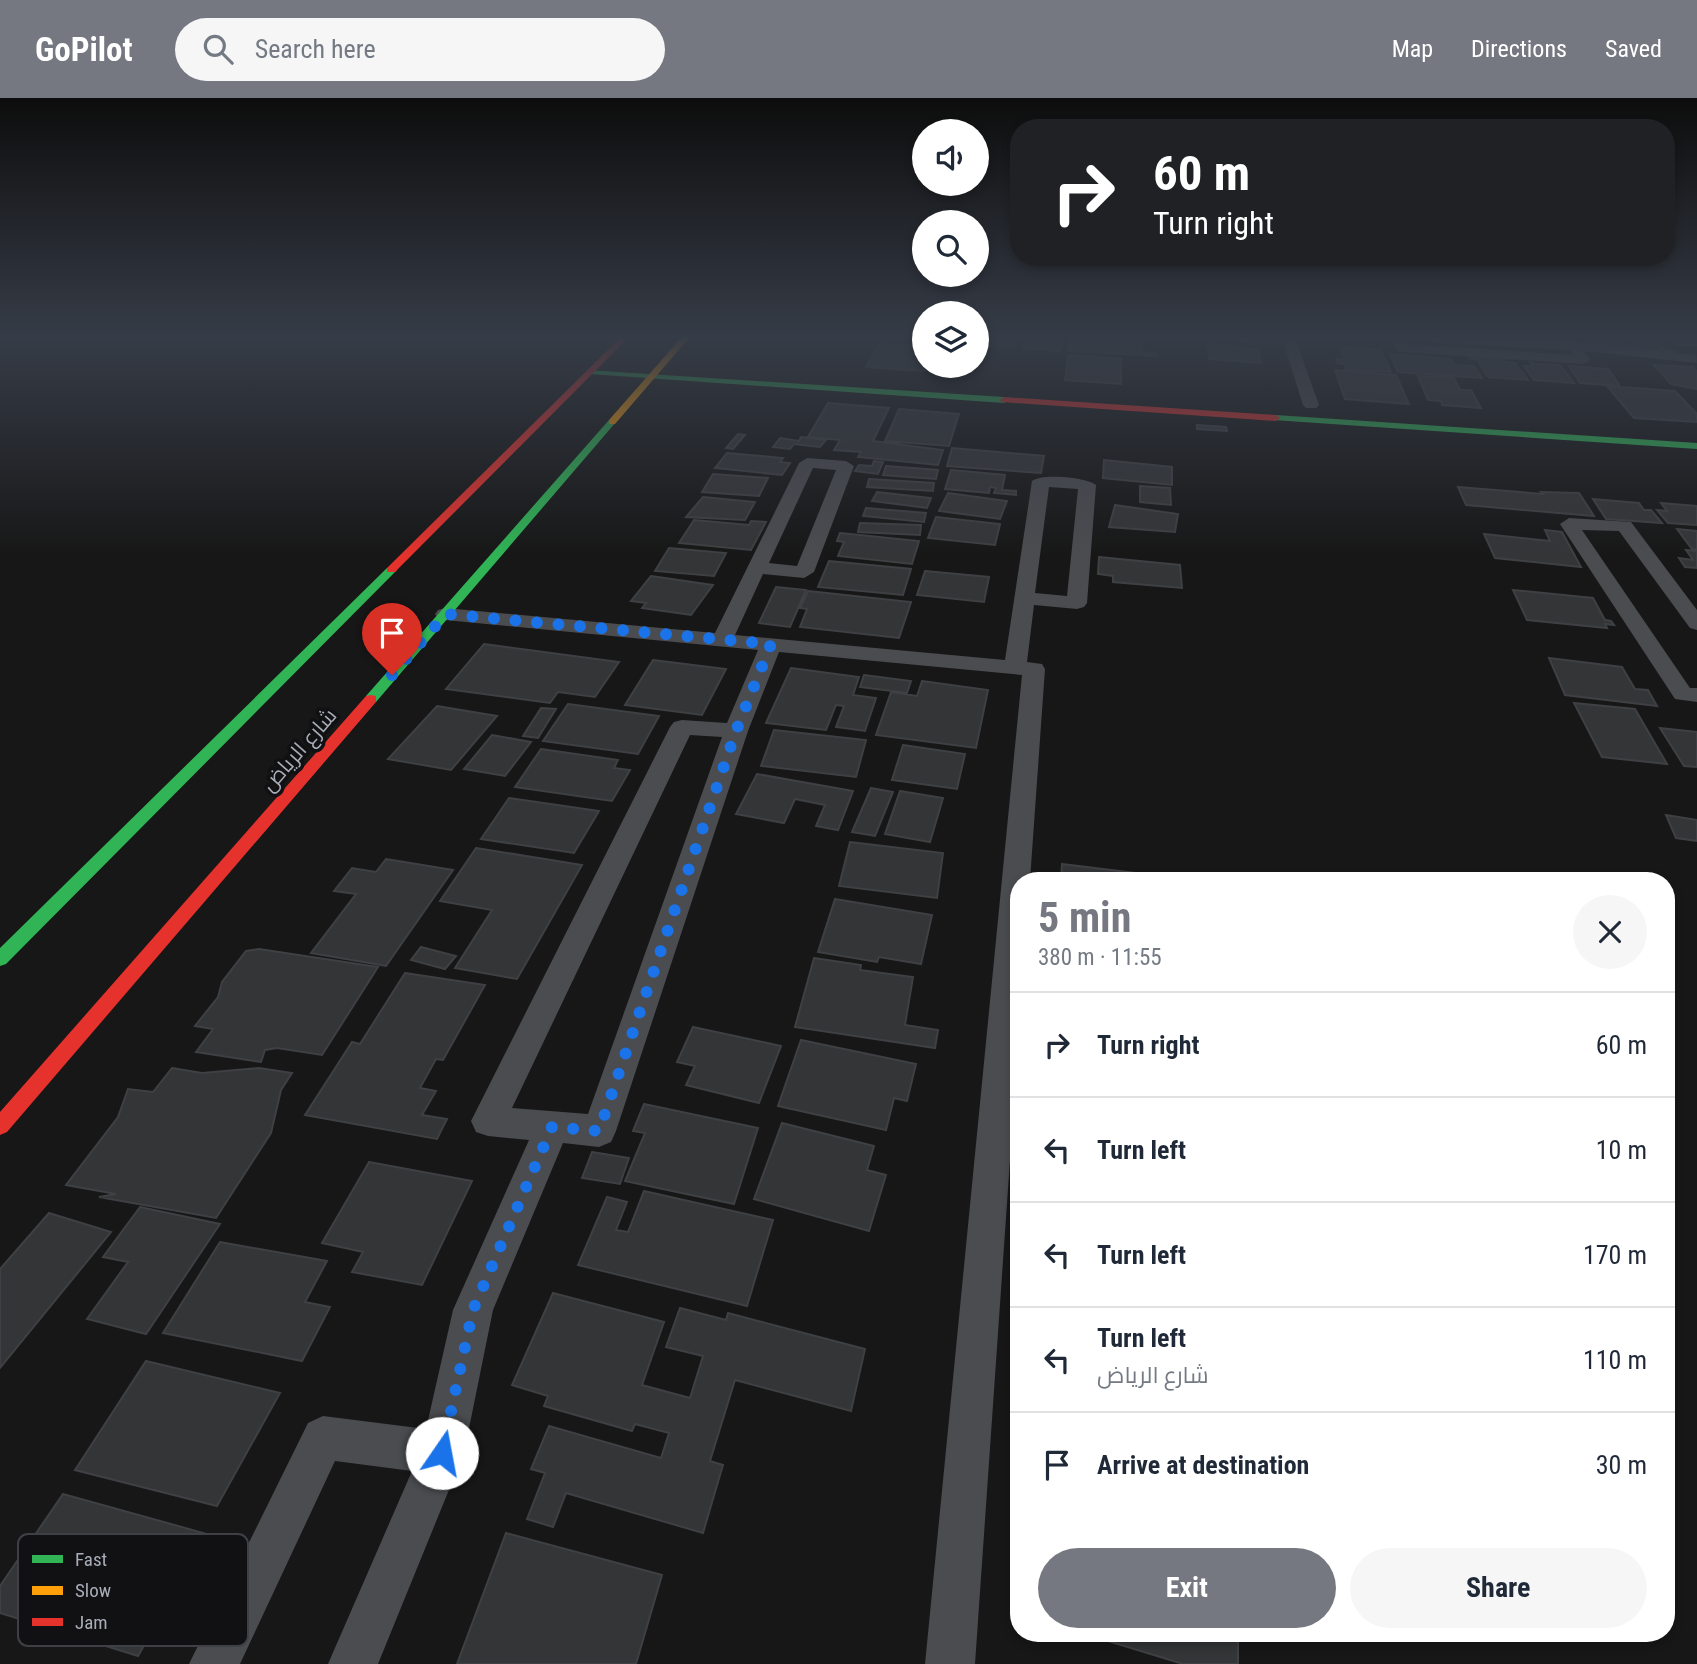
<!DOCTYPE html>
<meta charset="utf-8">
<style>
:root{--surface:#fff;--page:#f6f6f7;--text:#1f2937;--muted:#747a83;--line:#e0e1e3;--accent:#757880}
body{margin:0;font-family:"Roboto Condensed",Cairo,sans-serif;background:var(--page);color:var(--text);height:100vh;display:flex;flex-direction:column;font-size:26px;white-space:nowrap}
*{box-sizing:border-box;margin:0}
p{font-size:23px;color:var(--muted)}
.icon{flex:none;width:38px;height:38px;fill:none;stroke:currentColor;stroke-width:2;stroke-linecap:round;stroke-linejoin:round}
.map{position:relative;flex:1;overflow:hidden}
.panel{position:absolute;left:1010px;top:774px;width:665px;height:770px;display:flex;flex-direction:column;background:var(--surface);border-radius:28px;box-shadow:0 4px 10px #0003}
.panel>*{flex:none}
.top-card{position:absolute;left:1010px;top:21px;width:665px;height:147px;border-radius:28px;box-shadow:0 4px 10px #0003;background:#202124;color:#fff;overflow:hidden}
.tools{position:absolute;left:912px;top:21px;display:grid;gap:14px}
.tools a{display:grid;place-items:center;width:77px;height:77px;border-radius:50%;background:var(--surface);box-shadow:0 4px 10px #0003;font-size:35px}
.pin{position:absolute;display:grid;place-items:center;width:60px;height:60px;color:#fff;margin:-72px -30px;border-radius:50% 50% 50% 0;rotate:-45deg;box-shadow:0 0 7px #0007}
.pin .icon{rotate:45deg}
.me{position:absolute;width:77px;margin:-38px;rotate:12deg;stroke-linejoin:round;filter:drop-shadow(0 0 5px #0008)}
.turn{display:flex;align-items:center;gap:24px;height:147px;padding:0 28px;font-size:32px}
.turn .icon{width:91px;height:91px;stroke-width:2.5}
.turn b{display:block;font-size:49px;line-height:60px}
.round{display:grid;place-items:center;flex:none;width:74px;height:74px;border-radius:37px;background:var(--page)}
.overview{display:flex;align-items:center;justify-content:space-between;height:119px;padding:0 28px}
h1{font-size:42px;font-weight:700;line-height:52px;color:var(--accent)}
.button{display:flex;gap:14px;margin-top:auto;padding:14px 28px}
.button a{flex:1;height:80px;border-radius:42px;background:var(--accent);color:#fff;font-size:28px;font-weight:700;line-height:80px;text-align:center}
.button a+a{background:var(--page);color:var(--text)}
ul{padding:0;list-style:none}
li{display:flex;align-items:center;gap:21px;height:105px;padding:0 28px;border-top:2px solid var(--line)}
li div{flex:1}
li b{display:block;font-size:26px}
li em{font-style:normal}
header{display:flex;align-items:center;gap:42px;box-sizing:border-box;height:98px;padding:0 35px;background:var(--accent);color:#fff}
header strong{font-size:33px}
nav{display:flex;gap:38px;margin-inline-start:auto;font-size:24px}
.search{width:490px;height:63px;background:var(--page);display:flex;align-items:center;gap:18px;box-sizing:border-box;padding:0 24px;border-radius:38px;color:var(--muted);font-size:26px}
.map>svg:first-child{display:block}
.building{fill:#343537;stroke:#3f4043;stroke-width:2}
.lines{fill:none;stroke-linecap:round;stroke-linejoin:round}
.street{fill:#4b4c50;fill-rule:evenodd}
.fast{fill:#30b455;fill-rule:evenodd}
.slow{fill:#ff9f0a;fill-rule:evenodd}
.jam{fill:#e5322d;fill-rule:evenodd}
.route{stroke:#1a73e8;stroke-width:12;stroke-dasharray:0 21.6}
.labels{text-anchor:middle;stroke-width:7;stroke-linejoin:round;paint-order:stroke}
.street-label{font-size:21px;fill:#a8adb8;stroke:#111113}
.key{fill:#111113;stroke:#3e4045;stroke-width:2}
.key-label{font-size:19px;fill:#a8adb8}
</style>
<header>
<strong>GoPilot</strong>
<div class="search"><svg class="icon" aria-label="search" viewBox="0 0 24 24"><circle cx="10" cy="10" r="6"/><path d="M15 15l6 6"/></svg>Search here</div>
<nav><a>Map</a><a>Directions</a><a>Saved</a></nav>
</header>
<div class="map">
<svg width="1697" height="1566" viewBox="0 0 1697 1566">
<rect width="100%" height="100%" fill="#171717"/>
<path class="building" d="M978 240H1017L1013 249 976 246Z
M1027 240H1063L1059 253 1023 250Z
M1070 240H1108L1107 255 1068 253Z
M1111 240 1142 242 1141 254 1156 255V258L1109 255Z
M1588 240H1618L1628 249 1595 247Z
M1625 240H1652L1664 251 1677 254 1637 251Z
M1670 240H1697V247H1679Z
M1208 245 1258 252 1261 265 1209 261Z
M879 246 924 249V268H927L924 273 866 269Z
M1340 249 1381 252 1391 274 1346 271 1344 266 1337 265 1336 261 1345 262Z
M1390 256 1451 261 1455 267 1474 268 1482 280 1398 274Z
M1068 257 1121 261V286L1065 282Z
M1468 257 1502 259 1505 264 1515 265 1528 282 1488 279 1477 261H1470Z
M1529 263 1535 266 1560 267 1574 285 1534 282 1524 268H1533Z
M1654 267 1693 269 1697 274V291L1671 286Z
M1569 268 1608 271 1620 288 1580 285Z
M1335 272 1396 277 1409 306 1345 301Z
M1418 278 1454 280 1460 292H1471L1481 310 1442 307 1441 303 1428 302Z
M1607 288 1675 293 1697 316V324L1634 320Z
M828 305 889 310 873 343 943 352 938 367 858 359 861 354 834 352 840 342 808 339Z
M899 311 959 316 949 348 885 343Z
M1197 327 1226 329 1227 333 1197 331Z
M738 336 745 337 733 351 726 350Z
M801 339 826 342 820 349 794 346 790 351 773 349 780 340 799 343Z
M952 350 1044 358 1041 375 947 368Z
M727 355 783 360 780 364 790 365 782 377 715 370Z
M1104 362 1172 369V387L1103 380Z
M874 363 883 364 878 376 855 373 859 367 872 368Z
M886 368 938 372 936 381 883 377Z
M951 372 1005 377 1002 392 1016 393V397L994 395 996 390 990 389 989 395 945 391Z
M713 376 768 380 759 398 702 394Z
M869 381 934 385 933 393 867 389Z
M1140 388 1170 390 1171 407 1140 404Z
M1458 389 1543 396 1541 394 1579 395 1594 418 1466 407Z
M877 394 931 400 927 410 872 403Z
M948 395 1007 403 1000 421 939 413Z
M703 399 755 404 745 422 686 419Z
M1593 401 1639 405 1644 412H1651L1662 425 1606 421Z
M1661 405 1697 408V427L1668 425 1657 412 1667 413Z
M1115 407 1178 416 1175 434 1109 429Z
M866 410 926 415 924 424 863 418Z
M936 419 1000 426 995 447 928 440Z
M694 422 749 427 751 423 766 424 751 452 679 445Z
M860 425 921 427 920 437 858 434Z
M1677 431 1697 433V452L1692 451Z
M1545 432 1562 434 1581 469 1495 460 1484 436 1550 443Z
M840 435 919 443 912 466 838 458 844 444 837 443Z
M669 450 726 455 714 478 655 473Z
M1686 452 1697 453V470L1685 469 1679 460 1693 462Z
M1099 459 1180 467 1182 490 1113 484V478L1098 476Z
M829 463 911 471 903 497 818 489Z
M925 473 989 479 984 504 917 497Z
M651 478 713 487 691 517 642 510 646 505 631 503Z
M776 489 806 492 790 529 759 525Z
M1513 492 1593 500 1605 522 1611 523 1614 527 1605 526 1607 530 1527 522Z
M808 493 911 504 899 540 800 529 807 511 800 510Z
M484 546 619 564 595 599 558 594 550 605 446 591Z
M1549 560 1622 569 1635 591 1648 592 1657 608 1565 597Z
M653 562 726 571 702 617 625 607Z
M791 570 859 579 853 597 876 600 865 633 836 629 844 608 836 607 826 632 766 625Z
M864 577 911 583 907 595 860 589Z
M922 583 988 592 976 650 876 637 891 594 917 598Z
M1574 605 1635 611 1667 666 1602 659Z
M568 606 659 618 638 656 543 643Z
M437 608 497 618 451 672 388 661Z
M541 610 556 611 538 640 523 638Z
M1660 630 1697 634V669L1684 668Z
M774 632 866 642 856 679 761 668Z
M492 637 531 644 505 678 464 671Z
M903 647 965 656 957 691 892 682Z
M541 651 618 662 614 670 630 672 612 703 515 689Z
M757 676 853 693 838 732 816 728 825 707 795 701 784 725 736 716Z
M871 690 893 694 875 738 852 734Z
M900 693 943 700 930 744 885 736Z
M509 700 599 713 574 755 481 741Z
M1666 717 1697 722V743L1676 740Z
M850 744 943 755 937 800 839 788Z
M476 750 582 767 517 881 455 870 492 812 440 803Z
M386 761 453 772 386 868 311 855 356 796 334 793 352 770 376 774Z
M1062 766 1168 779V782H1061Z
M835 801 932 817 921 866 879 859 877 864 818 854Z
M421 849 456 858 445 871 411 862Z
M259 851 378 869 322 957 277 950 265 952 261 964 196 954 213 931 195 928 218 899 222 884 246 853Z
M814 860 861 867 860 872 913 879 905 927 938 932 935 950 795 929Z
M405 875 485 887 443 962 436 961 420 990 436 993 422 1017 447 1021 437 1041 305 1017 352 944 360 946Z
M693 929 781 948 759 1005 686 987 695 968 677 964Z
M801 942 916 966 907 1003 894 1000 886 1032 778 1008Z
M172 970 202 975 259 970 292 975 281 992 271 1035 216 1120 99 1099 116 1096 66 1087 118 1019 128 991 153 994Z
M644 1006 758 1030 734 1106 625 1083 645 1035 633 1033Z
M782 1025 874 1048 867 1072 886 1077 869 1133 754 1101Z
M592 1054 629 1060 620 1086 582 1080Z
M369 1064 472 1083 422 1187 352 1174 363 1154 322 1145Z
M644 1093 773 1122 747 1208 578 1167 607 1099 627 1104 616 1132 628 1134Z
M140 1109 220 1126 146 1236 87 1221 128 1164 103 1159Z
M49 1115 111 1134 0 1270V1171Z
M220 1144 327 1163 305 1204 330 1209 302 1263 163 1235Z
M553 1195 664 1224 642 1287 690 1300 703 1258 666 1249 680 1210 726 1222 728 1215 865 1251 851 1313 735 1282 710 1363 723 1367 703 1435 566 1395 553 1429 527 1421 545 1375 531 1371 549 1328 661 1360 669 1335 635 1326 632 1333 544 1308 548 1298 512 1287Z
M146 1263 280 1295 217 1408 75 1372Z
M63 1396 207 1436 138 1558 0 1515V1488Z
M506 1435 662 1477 636 1566H457Z
M1082 1535H1238V1566H1183Z"/>
<g class="lines">
<path class="street" d="M1233 240H1295L1319 307 1316 310H1306L1303 307 1284 246 1240 244Z
M1391 240H1404L1408 246 1573 257 1570 252 1431 244 1424 240C1514 233 1607 247 1696 257L1697 265 1584 253 1590 262 1583 266 1403 254 1398 253Z
M807 360 846 363 854 368 814 474 804 480 763 476 735 537 1005 562 1032 383C1041 375 1087 379 1096 387L1087 505 1084 509 1077 511 1034 507 1027 564 1042 566 1045 571 1030 782H1018V947L975 1566H925L1022 577 779 554 748 633 616 1033 611 1044 599 1049 563 1045 493 1212 464 1355 378 1566H328L412 1373 335 1363 240 1566H189L308 1325 323 1318 426 1331 453 1212 529 1042 488 1038 476 1034 471 1023 670 629 674 624 682 622 727 625 758 552 445 522 438 520 435 516 438 512 445 510 715 535 799 365ZM813 370 836 372 797 468 769 465ZM1049 389 1078 391 1067 498 1035 495ZM690 637 722 639 588 1016 512 1010Z
M1569 420 1631 424 1697 512V532L1690 530 1619 433 1582 432 1690 590H1697V604L1675 601 1560 426Z"/>
<path class="fast" d="M587 272 1004 299 1008 302 1004 305 590 276Z
M1276 317 1697 345V351L1273 322 1272 320Z
M609 322 616 324 376 604H366V598Z
M387 470 397 472 6 866 0 868V850Z"/>
<path class="slow" d="M681 240H689L615 326H609V322Z"/>
<path class="jam" d="M620 240H628L395 474H387V470Z
M1004 299 1276 317 1280 320 1276 323 1001 304 1000 302Z
M371 597 376 598V604L7 1034 0 1037V1014L366 598Z"/>
</g>
<linearGradient id="sky" x2="0" y2="1"><stop stop-color="#0d0d0d"/><stop offset="0.52" stop-color="#363c47"/><stop offset="1" stop-color="#363c47" stop-opacity="0"/></linearGradient>
<rect width="1697" height="459" fill="url(#sky)"/>
<g class="lines">
<path class="route" d="M392 577 446 516 771 546 736 633 599 1033 552 1029 473 1212 442 1355"/>
</g>
<g class="labels">
<g class="street-label">
<text transform="translate(299 652) rotate(-49)" y="7">شارع الرياض</text>
</g>
</g>
<rect x="18" y="1436" width="230" height="112" rx="10" class="key"/>
<rect x="32" y="1457" width="31" height="8" fill="#30b455"/>
<rect x="32" y="1488" width="31" height="9" fill="#ff9f0a"/>
<rect x="32" y="1520" width="31" height="8" fill="#e5322d"/>
<g class="key-label">
<text x="75" y="1468">Fast</text>
<text x="75" y="1499">Slow</text>
<text x="75" y="1531">Jam</text>
</g>
</svg>
<div class="tools">
<a><svg class="icon" aria-label="sound" viewBox="0 0 24 24"><path d="M4 9h4l5-4v14l-5-4H4zM17 9q2 3 0 6"/></svg></a>
<a><svg class="icon" aria-label="search" viewBox="0 0 24 24"><circle cx="10" cy="10" r="6"/><path d="M15 15l6 6"/></svg></a>
<a><svg class="icon" aria-label="layers" viewBox="0 0 24 24"><path d="M12 4l9 5-9 5-9-5zM3 14l9 5 9-5"/></svg></a>
</div>
<div class="pin" style="left:392px;top:577px;background:#d93025"><svg class="icon" aria-label="arrive" viewBox="0 0 24 24"><path d="M6 21V4h12l-3 4 3 4H6"/></svg></div>
<svg class="me" style="left:442px;top:1355px" viewBox="-20 -20 40 40"><circle r="19" fill="#fff"/><path d="M0-13L10 11 0 6-10 11z" fill="#1a73e8"/></svg>
<div class="top-card">
<div class="turn"><svg class="icon" aria-label="right" viewBox="0 0 24 24"><path d="M7 20v-9h11M14 6l5 5-5 5"/></svg><div><b>60 m</b>Turn right</div></div>
</div>
<section class="panel">
<div class="overview"><div><h1>5 min</h1><p>380 m · 11:55</p></div><a class="round"><svg class="icon" aria-label="close" viewBox="0 0 24 24"><path d="M6 6l12 12M18 6L6 18"/></svg></a></div>
<ul>
<li><svg class="icon" aria-label="right" viewBox="0 0 24 24"><path d="M7 20v-9h11M14 6l5 5-5 5"/></svg><div><b>Turn right</b></div><em>60 m</em></li>
<li><svg class="icon" aria-label="left" viewBox="0 0 24 24"><path d="M17 20v-9H6M10 6l-5 5 5 5"/></svg><div><b>Turn left</b></div><em>10 m</em></li>
<li><svg class="icon" aria-label="left" viewBox="0 0 24 24"><path d="M17 20v-9H6M10 6l-5 5 5 5"/></svg><div><b>Turn left</b></div><em>170 m</em></li>
<li><svg class="icon" aria-label="left" viewBox="0 0 24 24"><path d="M17 20v-9H6M10 6l-5 5 5 5"/></svg><div><b>Turn left</b><p>شارع الرياض</p></div><em>110 m</em></li>
<li><svg class="icon" aria-label="arrive" viewBox="0 0 24 24"><path d="M6 21V4h12l-3 4 3 4H6"/></svg><div><b>Arrive at destination</b></div><em>30 m</em></li>
</ul>
<div class="button"><a>Exit</a><a>Share</a></div>
</section>
</div>
